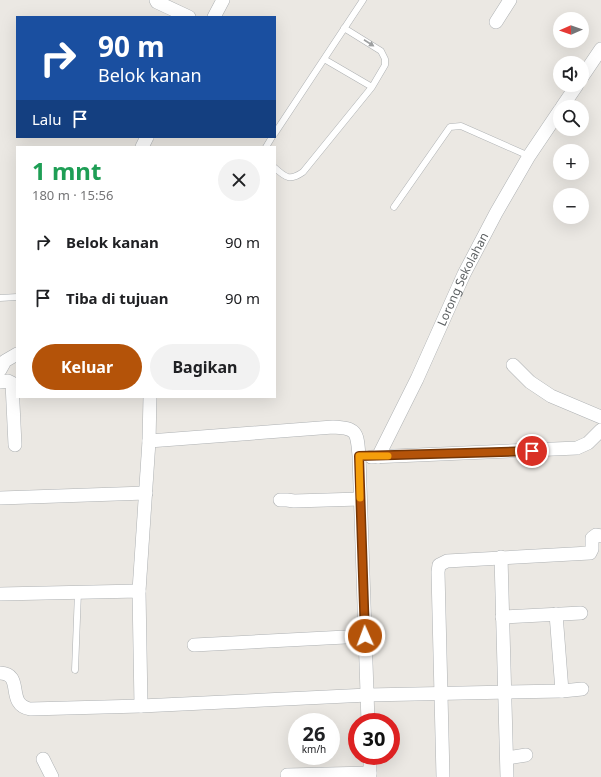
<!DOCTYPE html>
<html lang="id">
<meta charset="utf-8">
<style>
:root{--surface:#fff;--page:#f2f2f2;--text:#202124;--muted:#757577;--accent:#b45309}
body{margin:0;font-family:"Noto Sans",sans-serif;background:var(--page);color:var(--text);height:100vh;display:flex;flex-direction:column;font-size:15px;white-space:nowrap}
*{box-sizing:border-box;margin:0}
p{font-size:13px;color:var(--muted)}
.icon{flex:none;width:22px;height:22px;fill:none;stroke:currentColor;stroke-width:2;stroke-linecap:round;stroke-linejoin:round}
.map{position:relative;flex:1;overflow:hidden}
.details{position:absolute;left:16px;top:146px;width:260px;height:252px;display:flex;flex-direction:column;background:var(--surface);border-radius:0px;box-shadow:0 4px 16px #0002}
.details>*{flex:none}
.banner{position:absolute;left:16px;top:16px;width:260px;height:122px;border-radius:0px;box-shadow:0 4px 16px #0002;background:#1a4fa0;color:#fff;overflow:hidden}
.needle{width:26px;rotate:268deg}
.fabs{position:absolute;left:553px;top:12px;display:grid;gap:8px}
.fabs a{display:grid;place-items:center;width:36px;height:36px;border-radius:50%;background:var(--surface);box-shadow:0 4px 16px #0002;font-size:20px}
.speed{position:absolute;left:288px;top:713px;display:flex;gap:8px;font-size:20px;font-weight:700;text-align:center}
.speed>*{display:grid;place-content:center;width:52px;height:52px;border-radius:50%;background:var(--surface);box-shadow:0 4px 16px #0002;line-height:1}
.speed small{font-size:10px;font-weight:400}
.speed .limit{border:6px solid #d22;background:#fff;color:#111}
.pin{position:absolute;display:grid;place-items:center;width:34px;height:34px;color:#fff;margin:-17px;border:2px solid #fff;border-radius:50%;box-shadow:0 1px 4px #0007}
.me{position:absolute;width:44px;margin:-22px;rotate:358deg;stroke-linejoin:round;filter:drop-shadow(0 0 3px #0008)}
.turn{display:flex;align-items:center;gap:14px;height:84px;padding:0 16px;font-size:18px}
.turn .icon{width:52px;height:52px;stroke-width:2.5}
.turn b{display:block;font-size:28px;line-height:34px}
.then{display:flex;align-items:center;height:38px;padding:0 16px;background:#0003;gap:8px;font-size:15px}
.round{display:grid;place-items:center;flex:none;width:42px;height:42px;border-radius:21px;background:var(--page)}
.head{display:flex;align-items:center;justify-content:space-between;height:68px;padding:0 16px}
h1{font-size:24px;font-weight:700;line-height:30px;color:#1e9e55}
.action{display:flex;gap:8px;margin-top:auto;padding:8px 16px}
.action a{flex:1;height:46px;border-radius:24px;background:var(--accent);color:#fff;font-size:16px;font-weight:700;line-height:46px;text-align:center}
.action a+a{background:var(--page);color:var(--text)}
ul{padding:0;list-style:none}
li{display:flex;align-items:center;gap:12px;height:56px;padding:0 16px}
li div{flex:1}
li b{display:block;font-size:15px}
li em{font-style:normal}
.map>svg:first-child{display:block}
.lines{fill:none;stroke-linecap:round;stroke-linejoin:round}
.lane-casing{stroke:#aeb1b3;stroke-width:7}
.street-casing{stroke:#aeb1b3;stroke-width:14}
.lane{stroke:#fff;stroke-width:6}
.street{stroke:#fff;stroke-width:13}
.oneway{fill:#9d9fa0}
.route-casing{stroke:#753606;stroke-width:10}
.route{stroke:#b45309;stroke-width:7}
.slow{stroke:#f59e0b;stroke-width:7}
.labels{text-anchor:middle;stroke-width:4;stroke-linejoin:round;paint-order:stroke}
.street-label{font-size:12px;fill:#5b5f61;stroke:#fff}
</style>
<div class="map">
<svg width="601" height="777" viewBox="0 0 601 777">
<rect width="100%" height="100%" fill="#ebe8e3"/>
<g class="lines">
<defs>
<path id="lane" d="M324 59 372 87
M275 133 363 0
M266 147 272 137
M275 168C286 178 290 181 303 172L372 87 385 65V59L381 51 344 28
M394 207 450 127 461 126 529 156
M0 298 17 297
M75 670 78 592"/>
<g id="street">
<path d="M156 0 157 2 189 17"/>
<path d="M214 17 223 0"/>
<path d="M496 22 510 0"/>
<path d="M582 77 601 49"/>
<path d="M562 107 577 85"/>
<path d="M142 147 147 137"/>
<path d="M513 365 530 382 551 396 601 417"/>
<path d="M0 370 5 361 17 354"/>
<path d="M0 382 8 381 12 383 15 445"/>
<path d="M150 397 149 441 333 427C358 428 357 433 359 456L368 722"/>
<path d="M371 457 577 448 588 443 601 430"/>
<path id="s1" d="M378 457 417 379 464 274 496 213 529 156 560 110"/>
<path d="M0 498 146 493"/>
<path d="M280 500H287L294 501 360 499"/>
<path d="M501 557 507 777"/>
<path d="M139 591 149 441"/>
<path d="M0 594 139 591 141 706"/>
<path d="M556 614 562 691"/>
<path d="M502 617 581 613"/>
<path d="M194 645 365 636"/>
<path d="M0 673C25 674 5 704 30 709L141 706 368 695 562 691 582 689"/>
<path d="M370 756V777"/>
<path d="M507 758 526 755"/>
<path d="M43 759 52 777"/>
<path d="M287 775 370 773"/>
<path d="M443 777 438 572 439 565 447 561 590 553 592 549V538L596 535 601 536"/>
</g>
</defs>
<use href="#lane" class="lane-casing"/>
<use href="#street" class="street-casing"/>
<use href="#lane" class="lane"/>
<use href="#street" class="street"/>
</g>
<defs><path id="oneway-solid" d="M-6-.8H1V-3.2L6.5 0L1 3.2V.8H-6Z"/></defs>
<use class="oneway" href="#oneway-solid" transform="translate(369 43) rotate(33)"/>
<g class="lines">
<defs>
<path id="route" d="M365 636 359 456 532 451"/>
</defs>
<use href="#route" class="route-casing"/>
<use href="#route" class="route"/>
<path class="slow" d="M360 498 359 456H388"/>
</g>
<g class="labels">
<g class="street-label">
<text dy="4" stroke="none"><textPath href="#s1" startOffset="197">Lorong Sekolahan</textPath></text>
</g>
</g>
</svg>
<div class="fabs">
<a><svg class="needle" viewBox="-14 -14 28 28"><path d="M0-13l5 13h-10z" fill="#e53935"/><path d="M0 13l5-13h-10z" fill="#757577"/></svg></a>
<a><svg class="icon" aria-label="sound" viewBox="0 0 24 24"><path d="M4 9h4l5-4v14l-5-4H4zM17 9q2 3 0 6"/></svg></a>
<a><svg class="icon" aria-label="search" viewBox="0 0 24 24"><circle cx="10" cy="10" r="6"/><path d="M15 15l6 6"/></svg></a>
<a>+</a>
<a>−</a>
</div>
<div class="speed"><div>26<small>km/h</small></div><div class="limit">30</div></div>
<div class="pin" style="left:532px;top:451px;background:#d93025"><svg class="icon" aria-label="arrive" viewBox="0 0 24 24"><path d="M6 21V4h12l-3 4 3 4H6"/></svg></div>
<svg class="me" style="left:365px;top:636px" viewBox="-20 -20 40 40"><circle r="17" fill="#b45309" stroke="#fff" stroke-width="3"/><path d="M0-11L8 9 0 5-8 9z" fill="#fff"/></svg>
<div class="banner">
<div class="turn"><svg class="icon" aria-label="right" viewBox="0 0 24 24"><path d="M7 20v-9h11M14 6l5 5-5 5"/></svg><div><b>90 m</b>Belok kanan</div></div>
<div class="then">Lalu<svg class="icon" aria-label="arrive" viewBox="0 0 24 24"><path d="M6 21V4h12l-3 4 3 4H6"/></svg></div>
</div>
<section class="details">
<div class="head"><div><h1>1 mnt</h1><p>180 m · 15:56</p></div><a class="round"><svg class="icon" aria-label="close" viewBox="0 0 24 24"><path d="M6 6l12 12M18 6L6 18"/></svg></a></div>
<ul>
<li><svg class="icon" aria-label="right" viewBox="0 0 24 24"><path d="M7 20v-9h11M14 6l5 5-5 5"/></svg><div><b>Belok kanan</b></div><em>90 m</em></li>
<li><svg class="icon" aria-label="arrive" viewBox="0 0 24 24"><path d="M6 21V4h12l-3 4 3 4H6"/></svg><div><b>Tiba di tujuan</b></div><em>90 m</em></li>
</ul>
<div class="action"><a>Keluar</a><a>Bagikan</a></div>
</section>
</div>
